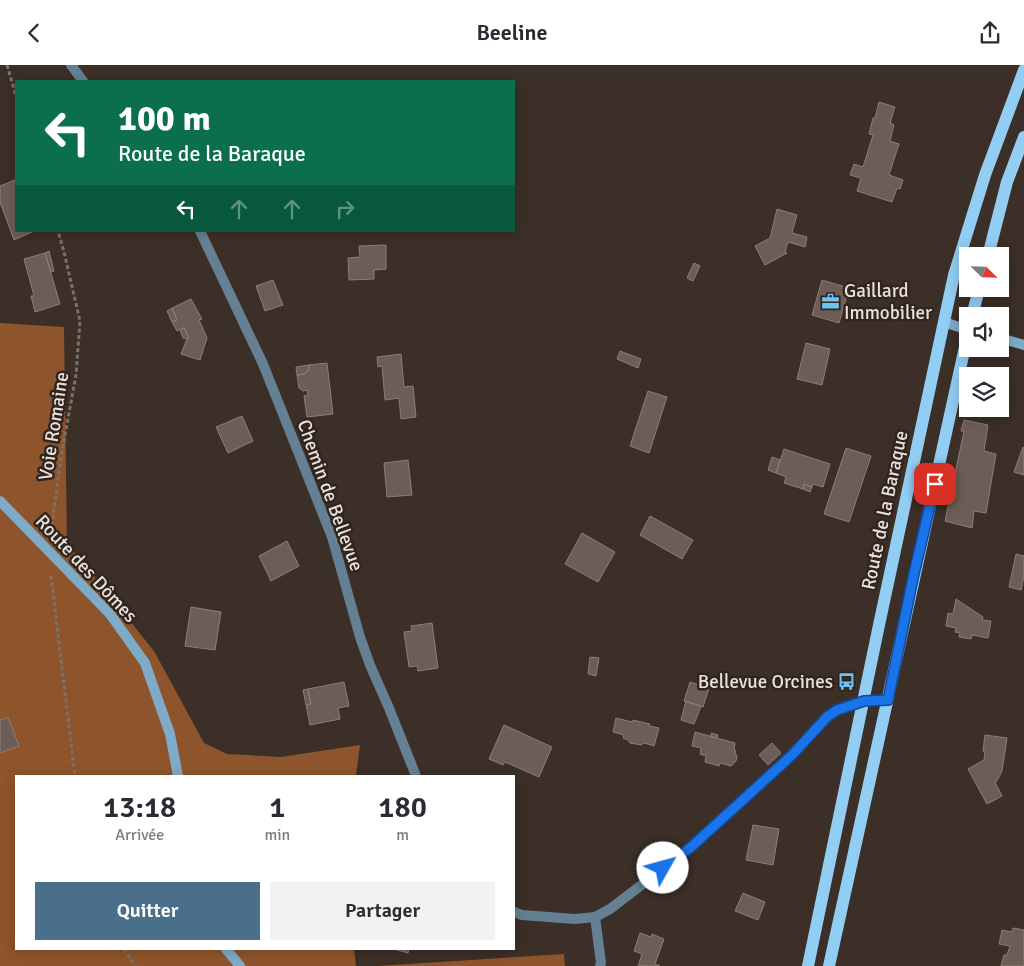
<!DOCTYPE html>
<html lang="fr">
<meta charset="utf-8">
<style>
:root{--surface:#fff;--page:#f2f2f3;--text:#2b2b33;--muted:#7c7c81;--accent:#4a6f8a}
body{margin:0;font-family:Signika,sans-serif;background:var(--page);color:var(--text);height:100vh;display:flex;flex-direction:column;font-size:19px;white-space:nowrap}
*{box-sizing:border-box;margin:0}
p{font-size:16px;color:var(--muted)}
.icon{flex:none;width:28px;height:28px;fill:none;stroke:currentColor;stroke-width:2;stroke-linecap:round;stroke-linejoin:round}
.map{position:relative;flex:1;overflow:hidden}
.details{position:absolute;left:15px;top:710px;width:500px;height:175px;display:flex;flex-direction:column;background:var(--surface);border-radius:0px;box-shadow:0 2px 12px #0003}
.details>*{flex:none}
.guide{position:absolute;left:15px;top:15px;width:500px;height:152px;border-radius:0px;box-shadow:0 2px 12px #0003;background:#0b6e4f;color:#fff;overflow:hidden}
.needle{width:32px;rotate:113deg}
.buttons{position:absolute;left:959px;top:182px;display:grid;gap:10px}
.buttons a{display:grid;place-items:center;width:50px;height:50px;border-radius:0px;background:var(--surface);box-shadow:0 2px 12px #0003;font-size:25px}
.pin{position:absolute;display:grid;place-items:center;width:42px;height:42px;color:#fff;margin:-21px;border-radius:10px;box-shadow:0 2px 8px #0006}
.me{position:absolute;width:55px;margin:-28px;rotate:52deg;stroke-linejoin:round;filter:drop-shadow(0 0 4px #0008)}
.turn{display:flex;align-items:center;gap:18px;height:105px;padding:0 20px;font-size:22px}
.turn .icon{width:65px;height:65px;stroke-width:2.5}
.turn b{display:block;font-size:35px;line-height:42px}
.lanes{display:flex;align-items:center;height:48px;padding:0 20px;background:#0003;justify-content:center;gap:25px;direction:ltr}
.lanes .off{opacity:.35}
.eta{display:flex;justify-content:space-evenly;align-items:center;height:85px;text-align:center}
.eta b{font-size:30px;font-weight:600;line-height:35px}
.primary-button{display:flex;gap:10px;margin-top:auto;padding:10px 20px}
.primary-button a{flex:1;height:58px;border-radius:0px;background:var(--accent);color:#fff;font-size:20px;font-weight:600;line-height:58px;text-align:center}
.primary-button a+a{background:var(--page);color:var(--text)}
header{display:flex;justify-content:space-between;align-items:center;height:65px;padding:0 20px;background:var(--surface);font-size:22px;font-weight:600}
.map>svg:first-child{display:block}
.forest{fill:#8e542c}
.building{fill:#6c5e56;stroke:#8d7e75}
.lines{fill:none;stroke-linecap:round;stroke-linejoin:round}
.path{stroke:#7b716a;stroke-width:3;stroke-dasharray:4 2.5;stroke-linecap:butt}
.street{stroke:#648092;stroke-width:10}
.secondary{stroke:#7eabc8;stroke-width:10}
.primary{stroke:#92cdf3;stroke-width:12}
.route-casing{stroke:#114b97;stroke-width:12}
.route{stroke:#1a73e8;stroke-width:9}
.labels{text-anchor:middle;stroke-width:5;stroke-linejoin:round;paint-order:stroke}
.poi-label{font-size:19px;fill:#eae2dd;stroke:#31251e;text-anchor:start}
.street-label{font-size:19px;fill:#eae2dd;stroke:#31251e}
</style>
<header><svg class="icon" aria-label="back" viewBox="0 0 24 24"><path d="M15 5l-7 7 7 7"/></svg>Beeline<svg class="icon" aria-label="share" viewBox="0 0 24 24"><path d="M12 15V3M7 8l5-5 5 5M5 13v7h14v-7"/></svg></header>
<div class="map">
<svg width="1024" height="901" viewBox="0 0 1024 901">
<rect width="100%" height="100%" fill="#3b2f27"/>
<path class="forest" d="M0 258 64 262 67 478 154 586 204 678 227 689 281 692 360 680 356 711H16V884H354L356 901H0Z
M564 889 565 901H377Z"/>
<path class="building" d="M879 37 895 42 890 58 894 60 890 76 899 79 889 110 903 115 900 124 897 123 892 137 857 126 861 113 850 110 854 99 863 102 873 70 869 69 873 53H875Z
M15 115 16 119V166H34L14 175 0 137V121Z
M777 144 797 150 792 168 807 172 805 182 788 177 785 187 787 188 765 200 755 181 770 173Z
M386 180V204L374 205V214L349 215 348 193 360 192 359 181Z
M49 186 54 206 51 207 45 188Z
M45 188 60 239 35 247 31 231H34L24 194Z
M694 198 700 201 693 216 687 213Z
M273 215 283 240 265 246 256 221Z
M822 215 849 223 839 258 812 250Z
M191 234 202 254 199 255 207 273 200 295 181 289 187 274 189 273 184 263 177 266 172 257 177 255 172 243Z
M172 243 177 255 172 257 167 246Z
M184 263 189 273 187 274 183 273 180 265Z
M806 278 830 284 822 320 797 314Z
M620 286 641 294 638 303 617 294Z
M401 289 404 322 413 321 416 352 401 354 399 333 385 335 382 301 378 302 377 292Z
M327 298 333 349 307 352 304 331 308 330 307 325 303 326 299 323 297 310 305 309 309 304V300Z
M309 300V304L305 309 297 310 296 302Z
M648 326 667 332 649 388 630 381Z
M242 351 253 376 228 388 216 362Z
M964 355 988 360 984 386 996 389 986 448 974 446 972 463 945 456 964 366H961Z
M1023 382 1024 383V410L1014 407Z
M846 383 871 391 849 457 824 449Z
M784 384 830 399 823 422 813 419 812 422 804 419 803 424 784 418 786 412 776 408Z
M772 392 780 395 776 408 768 405Z
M408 395 412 430 387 432 384 398Z
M804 419 812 422 810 427 803 424Z
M650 451 693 475 682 494 640 470Z
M582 468 615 487 598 517 565 499Z
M287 476 299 501 271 516 259 491Z
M1016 489 1024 491V511L1021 525 1009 522Z
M956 534 983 552 982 555 991 556 988 573 972 570 971 574 959 572 960 568 955 567 956 563 946 561 948 548 953 549Z
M191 542 221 547 215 585 185 581Z
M432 558 438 603 418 606 417 601 409 602 404 567 412 566 411 561Z
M590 592 599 593 596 611 588 609Z
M344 617 349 641 338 643 340 654 310 660 306 640 311 639 308 624Z
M690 617 709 623 703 642 684 636Z
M308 624 311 639 306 640 303 625Z
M686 636 701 641 694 659 681 655Z
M8 652 19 681 0 688V655Z
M616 653 632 657 633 655 650 659 649 661 659 663 654 681 644 678 641 680 630 678 628 675 623 673 624 670 613 667Z
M504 660 552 682 539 712 505 697 503 700 489 694Z
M695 667 735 678 734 685 736 686 735 688 737 691 736 696 731 701 720 698 719 701 705 697 706 691 700 689 701 683 692 681Z
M711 668 718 670 717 673 711 672Z
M985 670 1007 673 1002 706 997 716 995 717 1002 731 987 739 968 704 984 695 985 687 983 686Z
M772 678 781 688 768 700 759 690Z
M753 760 779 764 773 800 746 795Z
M743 828 765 837 758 855 735 846Z
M1013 863 1024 865V901H1001L1004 890H1007L1010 881 999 879 1002 865 1012 867Z
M640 868 651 872 652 869 664 874 655 899 660 901H638L642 889 634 886Z
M394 884H409L408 888Z"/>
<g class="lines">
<path class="path" d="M7 0 16 31
M51 467 61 392 76 310 80 256 64 187 58 166
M51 511 75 711
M124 884 135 901"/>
<path class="street" d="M71 0 83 16
M200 166 263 299 332 472 360 572 370 600 389 643 416 711
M514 847 522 850 575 854 595 852 610 844 690 783 792 690 827 651 837 645 864 636 888 635
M595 852 601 898 600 901"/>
<path class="secondary" d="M944 257 968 265
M1000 273 1024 280
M0 436 110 549 145 598 170 669 178 711
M226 884 240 901"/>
<path class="primary" d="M988 191 1007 117 1024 72
M972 251 979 224
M808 901 879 560 954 210 985 110 1024 5
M829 901 968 268"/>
</g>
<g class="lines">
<defs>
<path id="route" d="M663 803 690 783 780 701 792 690 827 652 837 645 864 636 888 635 913 513 935 419"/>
</defs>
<use href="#route" class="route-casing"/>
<use href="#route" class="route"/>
</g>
<defs>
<symbol id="office-bare" viewBox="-9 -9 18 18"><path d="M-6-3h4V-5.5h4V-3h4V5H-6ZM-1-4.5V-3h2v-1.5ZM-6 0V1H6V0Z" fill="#6fc2f4" stroke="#31251e" stroke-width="2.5" paint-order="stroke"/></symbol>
<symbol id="bus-bare" viewBox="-9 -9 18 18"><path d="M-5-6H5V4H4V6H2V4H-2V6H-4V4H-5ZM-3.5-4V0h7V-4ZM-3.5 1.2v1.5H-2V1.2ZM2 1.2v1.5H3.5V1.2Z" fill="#6fc2f4" stroke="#31251e" stroke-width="2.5" paint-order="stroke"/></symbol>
</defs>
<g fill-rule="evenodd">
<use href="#office-bare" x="818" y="224" width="25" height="25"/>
<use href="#bus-bare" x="834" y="604" width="25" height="25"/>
</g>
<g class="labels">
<g class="poi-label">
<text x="844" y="232">Gaillard<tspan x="844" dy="22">Immobilier</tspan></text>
<text x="833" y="623" text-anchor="end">Bellevue Orcines</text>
</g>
<g class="street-label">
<text transform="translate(53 361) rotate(-81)" y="7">Voie Romaine</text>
<text transform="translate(331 430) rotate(70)" y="7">Chemin de Bellevue</text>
<text transform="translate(884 445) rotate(-78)" y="7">Route de la Baraque</text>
<text transform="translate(87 503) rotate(47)" y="7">Route des Dômes</text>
</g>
</g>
</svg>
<div class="buttons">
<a><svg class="needle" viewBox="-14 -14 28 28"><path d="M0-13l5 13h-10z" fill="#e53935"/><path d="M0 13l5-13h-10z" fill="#7c7c81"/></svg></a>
<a><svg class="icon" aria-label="sound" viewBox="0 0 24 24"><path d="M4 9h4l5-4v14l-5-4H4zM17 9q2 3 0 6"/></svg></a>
<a><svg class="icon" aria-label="layers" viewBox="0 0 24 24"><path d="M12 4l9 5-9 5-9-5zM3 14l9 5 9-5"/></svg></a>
</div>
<div class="pin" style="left:935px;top:419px;background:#d93025"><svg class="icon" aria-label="arrive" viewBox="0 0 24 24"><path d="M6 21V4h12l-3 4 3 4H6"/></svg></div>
<svg class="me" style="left:663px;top:803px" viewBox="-20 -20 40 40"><circle r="19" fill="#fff"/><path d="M0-13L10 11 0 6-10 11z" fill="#1a73e8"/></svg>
<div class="guide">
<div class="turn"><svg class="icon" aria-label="left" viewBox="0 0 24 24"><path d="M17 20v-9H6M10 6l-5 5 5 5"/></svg><div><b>100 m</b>Route de la Baraque</div></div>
<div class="lanes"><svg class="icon" aria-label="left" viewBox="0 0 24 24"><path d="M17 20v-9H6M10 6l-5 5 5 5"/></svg><svg class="icon off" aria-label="ahead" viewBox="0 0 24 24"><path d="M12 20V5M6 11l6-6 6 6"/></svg><svg class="icon off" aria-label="ahead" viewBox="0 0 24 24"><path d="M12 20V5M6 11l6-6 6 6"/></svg><svg class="icon off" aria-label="right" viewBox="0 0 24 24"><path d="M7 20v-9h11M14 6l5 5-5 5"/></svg></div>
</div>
<section class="details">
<div class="eta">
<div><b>13:18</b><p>Arrivée</p></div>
<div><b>1</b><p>min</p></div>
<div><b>180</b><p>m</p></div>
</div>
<div class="primary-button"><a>Quitter</a><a>Partager</a></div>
</section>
</div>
